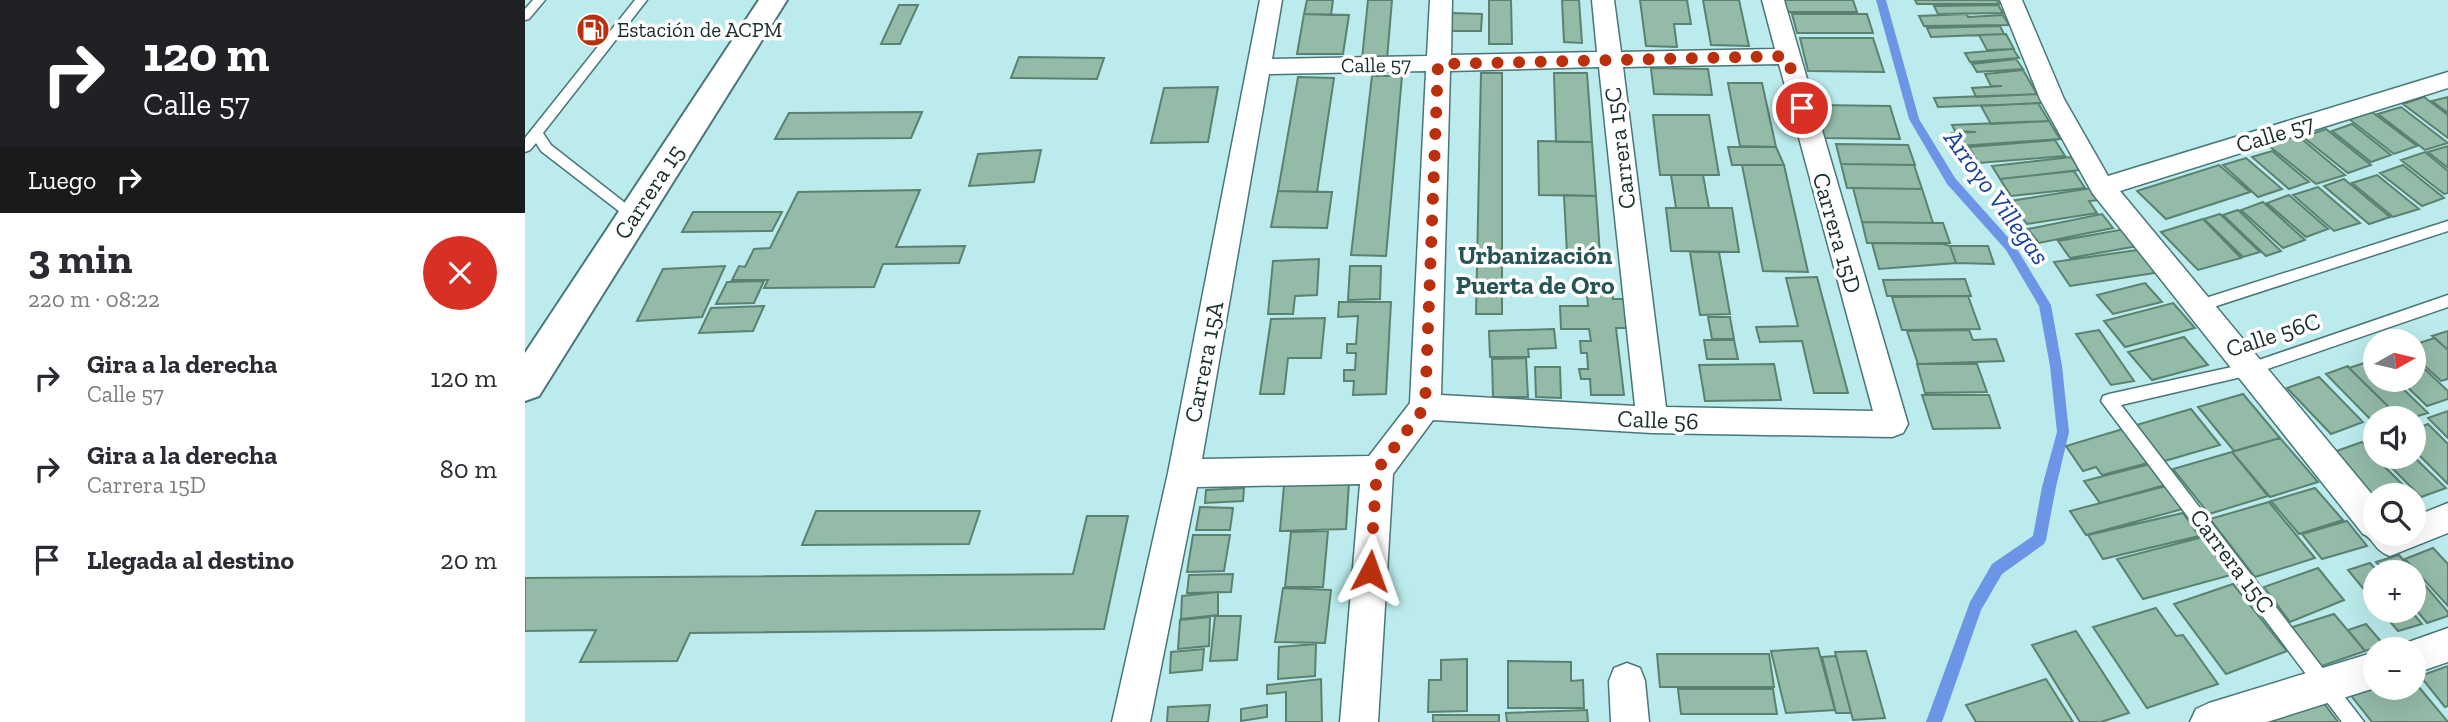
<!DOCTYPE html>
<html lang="es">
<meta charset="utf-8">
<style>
:root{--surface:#fff;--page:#f7f7f7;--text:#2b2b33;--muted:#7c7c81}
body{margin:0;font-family:"Zilla Slab",serif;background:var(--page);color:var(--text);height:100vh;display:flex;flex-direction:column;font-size:26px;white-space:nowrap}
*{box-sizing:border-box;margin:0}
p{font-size:23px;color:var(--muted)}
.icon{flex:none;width:38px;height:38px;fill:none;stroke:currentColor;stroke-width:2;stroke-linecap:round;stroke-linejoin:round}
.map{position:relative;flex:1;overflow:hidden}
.drawer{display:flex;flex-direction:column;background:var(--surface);width:525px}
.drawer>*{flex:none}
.top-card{background:#202124;color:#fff;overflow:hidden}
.needle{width:46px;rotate:82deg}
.tools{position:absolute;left:1838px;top:329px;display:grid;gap:14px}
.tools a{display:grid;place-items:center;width:63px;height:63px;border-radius:50%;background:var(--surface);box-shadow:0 7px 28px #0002;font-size:35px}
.pin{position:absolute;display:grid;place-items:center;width:60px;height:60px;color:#fff;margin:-30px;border:4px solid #fff;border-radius:50%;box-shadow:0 2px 7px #0007}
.me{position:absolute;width:77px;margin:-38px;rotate:4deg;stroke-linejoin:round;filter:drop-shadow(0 0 5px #0008)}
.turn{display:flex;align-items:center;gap:24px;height:147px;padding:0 28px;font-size:32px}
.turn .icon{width:91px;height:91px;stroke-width:2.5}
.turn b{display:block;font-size:49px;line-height:60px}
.then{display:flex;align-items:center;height:66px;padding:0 28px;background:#0003;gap:14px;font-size:26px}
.round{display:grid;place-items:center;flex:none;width:74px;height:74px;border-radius:37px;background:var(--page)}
.head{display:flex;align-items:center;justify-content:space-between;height:119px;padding:0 28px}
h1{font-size:42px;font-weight:800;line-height:52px}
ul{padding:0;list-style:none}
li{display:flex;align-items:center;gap:21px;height:91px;padding:0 28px}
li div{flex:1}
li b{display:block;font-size:26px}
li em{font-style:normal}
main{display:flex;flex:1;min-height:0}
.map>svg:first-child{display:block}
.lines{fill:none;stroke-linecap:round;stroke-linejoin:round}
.stream{fill:#6d95e6;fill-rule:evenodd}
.building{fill:#93bba8;stroke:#5b8170;stroke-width:2}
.service-casing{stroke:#497678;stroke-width:3}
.minor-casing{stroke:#497678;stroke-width:3}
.secondary-casing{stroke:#497678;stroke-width:4}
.service{fill:#fff;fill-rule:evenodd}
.minor{fill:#fff;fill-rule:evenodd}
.secondary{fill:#fff;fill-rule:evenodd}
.route{stroke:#ba2f0c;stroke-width:12;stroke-dasharray:0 21.6}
.labels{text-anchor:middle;stroke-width:7;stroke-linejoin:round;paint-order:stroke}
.far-poi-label{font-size:21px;fill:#1b2e2e;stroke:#fff;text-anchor:start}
.far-street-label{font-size:21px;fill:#1b2e2e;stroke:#fff}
.street-label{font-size:24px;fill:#1b2e2e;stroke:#fff}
.water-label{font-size:26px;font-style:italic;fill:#18409d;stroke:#fff}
.neighbourhood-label{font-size:26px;font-weight:bold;fill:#265354;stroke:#fff}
</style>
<main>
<section class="drawer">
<div class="top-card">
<div class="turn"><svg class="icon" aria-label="right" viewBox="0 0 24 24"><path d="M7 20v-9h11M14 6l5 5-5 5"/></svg><div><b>120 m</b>Calle 57</div></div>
<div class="then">Luego<svg class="icon" aria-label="right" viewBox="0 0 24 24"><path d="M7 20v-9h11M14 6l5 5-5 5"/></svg></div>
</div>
<div class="head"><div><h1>3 min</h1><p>220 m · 08:22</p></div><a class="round" style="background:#d93025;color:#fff"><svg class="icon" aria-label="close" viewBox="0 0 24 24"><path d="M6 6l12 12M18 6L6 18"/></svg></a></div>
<ul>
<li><svg class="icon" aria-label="right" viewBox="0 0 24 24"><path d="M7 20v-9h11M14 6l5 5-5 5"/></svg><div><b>Gira a la derecha</b><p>Calle 57</p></div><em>120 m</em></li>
<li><svg class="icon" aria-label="right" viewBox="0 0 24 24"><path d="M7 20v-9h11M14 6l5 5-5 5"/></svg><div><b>Gira a la derecha</b><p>Carrera 15D</p></div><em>80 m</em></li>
<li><svg class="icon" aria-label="arrive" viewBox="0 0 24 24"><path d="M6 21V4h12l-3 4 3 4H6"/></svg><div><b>Llegada al destino</b></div><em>20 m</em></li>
</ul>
</section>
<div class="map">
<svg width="1923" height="722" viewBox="0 0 1923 722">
<rect width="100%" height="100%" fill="#bbebec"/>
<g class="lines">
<path class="stream" d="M1351 0H1361L1394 119 1430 178 1489 244 1526 305 1537 366 1544 432 1531 487 1521 540 1519 544 1477 574 1456 610 1417 722H1401L1445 602 1467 564 1508 536 1517 487 1532 432 1525 366 1514 306 1481 250 1422 184 1384 119Z"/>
</g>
<path class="building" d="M782 0H808L806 15 779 14Z
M843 0H867L862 59H837Z
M964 0H986L987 44H964Z
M1037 0H1054L1057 43 1039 42Z
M1115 0H1162L1166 24H1149L1152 47 1121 46Z
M1178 0H1214L1224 46 1186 45Z
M1258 0H1328L1332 12H1261Z
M1390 0H1472L1474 4H1392Z
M374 5H393L375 44H356Z
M1473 5 1478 13 1413 14 1409 6Z
M927 13 957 14 956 31H927Z
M779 14 824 15 818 54H772Z
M1267 14H1342L1348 33H1272Z
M1442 14 1443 17 1478 15 1484 25 1399 26 1394 16Z
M1475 26 1479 34 1406 37 1402 28Z
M1481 34 1489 49 1462 50 1454 35Z
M1275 38H1348L1359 72 1283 71Z
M1488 49 1494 58 1445 62 1440 53Z
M494 57 579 58 572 79 486 78Z
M1491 59 1498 69 1452 72 1447 64Z
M1126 68 1183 69 1187 95 1129 94Z
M1498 70 1512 94 1451 97 1447 88 1477 86H1466L1460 74Z
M956 73H977V314H951Z
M1029 73H1062L1067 142H1031Z
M847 76H877L861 256 826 255Z
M773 77 809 78 792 192 753 191Z
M1203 83H1237L1251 147 1215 146Z
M693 87 683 142 626 143 639 88Z
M1517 94 1522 103 1413 107 1409 98Z
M1899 97 1923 115V138L1878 104Z
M1923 97V113L1907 101Z
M1513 103 1524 121 1466 124 1456 106Z
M1290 105 1365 106 1375 139 1298 138Z
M1876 107 1923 143 1900 150 1853 114Z
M397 112 386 138 250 139 264 113Z
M1847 112 1892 146 1869 154 1824 119Z
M1128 115H1184L1194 175H1135Z
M1524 121 1535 139 1434 146 1427 133 1451 132 1430 131 1427 125Z
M1827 124 1866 155 1846 162 1807 131Z
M1801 129 1846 165 1823 173 1778 137Z
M1767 131 1820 175 1791 184 1738 141Z
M1530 140 1540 156 1453 163 1444 147Z
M1013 141 1067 142 1071 196 1014 195Z
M1311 144 1383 145 1390 165 1316 164Z
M1923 146V168L1903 152Z
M1203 147H1251L1259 165H1207Z
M516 150 509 182 444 186 453 154Z
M1747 151 1784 182 1764 189 1727 157Z
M1900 152 1923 171V193L1919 194 1876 160Z
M1546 157 1555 170 1475 179 1467 166Z
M1721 158 1757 189 1733 197 1698 165Z
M1316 164 1389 165 1397 189 1322 188Z
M1217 165H1259L1283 272 1238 271Z
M1694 165 1725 192 1641 219 1612 191Z
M1878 165 1919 198 1897 206 1855 173Z
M1549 171 1560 188 1486 196 1475 179Z
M1146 175H1178L1184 208H1151Z
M1852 175 1894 209 1868 217 1827 183Z
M1819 179 1865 217 1844 224 1799 186Z
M1793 187 1835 223 1809 231 1768 195Z
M1328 188 1397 189 1408 223 1337 222Z
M1567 188 1576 200 1564 201 1572 213 1502 224 1485 201Z
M395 190 371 247 440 246 434 263 358 264 349 287 239 288 243 280H207L214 266 220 267 229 249 245 248 273 192Z
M753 191 807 192 802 228 746 227Z
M1039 195 1071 196 1075 255 1042 254Z
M1764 195 1803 229 1781 237 1742 203Z
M1738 202 1780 240 1758 248 1716 210Z
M1141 208H1207L1214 252 1146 251Z
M1713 210 1756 251 1741 256 1698 215Z
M168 212H257L247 231 157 232Z
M1577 214 1588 228 1514 243 1503 229Z
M1695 214 1735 252 1718 257 1679 219Z
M1678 219 1716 258 1673 270 1636 232Z
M1337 222 1418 223 1425 243H1342Z
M1600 229 1613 246 1545 258 1533 241Z
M1347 243 1418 244 1425 246 1431 263 1354 269Z
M1425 246H1463L1469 264 1431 263Z
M1619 249 1636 272 1545 286 1529 262Z
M1165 252H1194L1205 314 1175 315Z
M794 259 792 295 770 296 768 314H743L748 261Z
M200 266 177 317 112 321 138 269Z
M825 266H856L855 299 823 300Z
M1292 277 1323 393H1289L1277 341 1235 342 1231 327 1273 326 1261 278Z
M1440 279 1446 296H1362L1358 280Z
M239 281 229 303 191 304 202 282Z
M1061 283H1087L1088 299H1099L1103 328H1091L1099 395H1066L1065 379H1056L1054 369H1063L1062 353H1056L1055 341H1066L1064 329H1036L1035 306H1063Z
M1620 283 1637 302 1588 314 1572 295Z
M1443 296 1455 329 1377 330 1367 297Z
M814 302H866L861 394 828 395 829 381H819V370H830L831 353H822V344H831L833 316 813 317Z
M1648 303 1670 328 1600 347 1579 321Z
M239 306 228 331 174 333 186 308Z
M1183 317H1205L1209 339H1187Z
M800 318 796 358H763L759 394H735L746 319Z
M1029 329 1031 348 1003 349 1004 357H965L964 331Z
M1444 330 1448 340 1471 339 1479 361 1393 364 1382 331Z
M1574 330 1609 381 1586 385 1551 334Z
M1923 331V350L1907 336Z
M1659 337 1683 365 1627 380 1603 352Z
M1910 338 1923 350V379L1916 381 1888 355V345Z
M1179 340H1209L1213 359H1182Z
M1001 358 1003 397H968L967 359Z
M1888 358 1923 391V399L1902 406 1875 380H1888Z
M1848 360 1850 380H1869L1903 413 1886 418H1875L1824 368Z
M1249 364 1256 400 1180 401 1174 365Z
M1392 364H1452L1462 392 1400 393Z
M1823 366 1824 368 1875 418H1850V424L1801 374Z
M1010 367H1035L1036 398 1011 397Z
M1794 377 1838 422 1806 434 1762 388Z
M1718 394 1755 438 1709 451 1673 407Z
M1397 395H1464L1475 428 1408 429Z
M1666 409 1695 445 1636 462 1608 426Z
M1923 411V438L1903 418Z
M1903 424 1923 444V484L1888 449V430Z
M1598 429 1623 463 1577 475 1571 467 1558 471 1541 446Z
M1755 438 1793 482 1745 497 1707 452Z
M1837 442 1850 457 1893 500 1888 501V495H1850V503L1803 454Z
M1707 452 1743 496 1684 514 1648 469Z
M1888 456 1921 488 1896 497 1856 457Z
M1629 463 1644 484 1575 503 1559 481Z
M824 483 821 529 755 531 759 485Z
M1641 486 1658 509 1561 535 1545 511Z
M719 488 718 501 680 503 681 490Z
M1790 488 1818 520 1774 534 1746 501Z
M1744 502 1790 558 1730 577 1685 519Z
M675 507 708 508 705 530H671Z
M291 511H455L444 544 277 545Z
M1658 513 1674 536 1578 559 1563 535Z
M562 516H603L579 629 165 633 152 661 55 662 71 630 0 631V578L548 574Z
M1822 521 1842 546 1797 559 1777 534Z
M803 531 798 587H760L766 532Z
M668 535H705L699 571 662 572Z
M1678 537 1706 575 1618 599 1592 559Z
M1908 548 1923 564V606L1880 559Z
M1874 555 1923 612V616L1902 623 1888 606V572H1860L1851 562Z
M1845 563 1853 572H1850V603L1823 570Z
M1793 568 1819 600 1765 622 1739 587Z
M708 574 706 592 662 593 664 575Z
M1708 584 1762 651 1701 674 1649 604Z
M758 588 806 590 800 643 750 642Z
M693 592V615L656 619 657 596Z
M1631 608 1651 636 1658 635 1693 684 1622 708 1568 627Z
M1856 611H1886L1897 624 1873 631Z
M1809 614 1840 651 1791 668 1761 629Z
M690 616H716L712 660 685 661Z
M685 617 684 646 653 649 655 620Z
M1841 624 1859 645 1840 651 1823 630Z
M1551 631 1604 713 1576 722H1555L1507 645Z
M791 644 790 676 753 679 754 647Z
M1293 648 1310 710 1261 713 1246 651Z
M679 649 677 670 645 673 646 652Z
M1341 651 1360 718 1328 720 1310 652Z
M1132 654H1244L1249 687H1135Z
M1311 656 1326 713H1311L1297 657Z
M942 659V711L903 712 904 680H916V660Z
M983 661 1046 662V681L1058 680 1059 708H983Z
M1923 666V706L1920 707 1895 676Z
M796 679 797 722H761V692L742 694V685Z
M1521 679 1548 722H1451L1441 705Z
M1888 680 1923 722H1847L1824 693 1850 688H1888Z
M1153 689H1248L1252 714H1156Z
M1792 694 1813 722H1729Z
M685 705 683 722H642L643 707Z
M742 705V717L716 721V709Z
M1062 710 1063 722H982L981 713Z
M908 715H974V722H908Z"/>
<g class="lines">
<defs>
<path id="service" d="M8 0H20L4 19 0 20V9Z
M110 0H122L18 133 26 145 113 213 115 217 113 221 108 222 16 151 11 143 5 150 0 152V138Z
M1923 221V231L1673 312 1665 306 1668 302Z
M1923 295V307L1725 375 1596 405 1839 722H1817L1576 401 1578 396 1584 394 1725 363Z"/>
<path id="minor" d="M735 0H757L747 59 902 56 905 0H927L926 55 1072 52 1067 0H1089L1096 52 1250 49 1237 0H1259L1383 424 1378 433 1367 437 1127 433 908 420 868 474 853 722H815L835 484 672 487 625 722H587L643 473ZM1254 64 1348 411 1141 407 1098 67ZM1074 67 1110 406 916 395 925 71ZM901 71 885 403 844 456 677 459 744 74Z
M1475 0H1497L1539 99 1583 176 1923 72V88L1595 191 1850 498V534H1888V517L1923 503V533L1865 556C1848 550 1849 538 1838 534L1568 194 1515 99Z
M1923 628V662L1888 674V649H1873L1875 645Z
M1850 652V688L1742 722H1665L1671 709 1684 703Z
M1102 663 1115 668 1120 681 1124 722H1086L1084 681 1089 668Z"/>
<path id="secondary" d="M234 0H262L14 396 0 401V353Z"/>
</defs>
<use href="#service" class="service-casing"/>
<use href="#minor" class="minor-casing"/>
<use href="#secondary" class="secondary-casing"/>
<use href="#service" class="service"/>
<use href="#minor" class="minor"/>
<use href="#secondary" class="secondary"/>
</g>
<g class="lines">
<path class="route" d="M845 571 852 470 900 407 913 64 1262 56 1277 108"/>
</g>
<defs>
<symbol id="fuel-disc" viewBox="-11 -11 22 22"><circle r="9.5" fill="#ba2f0c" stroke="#fff"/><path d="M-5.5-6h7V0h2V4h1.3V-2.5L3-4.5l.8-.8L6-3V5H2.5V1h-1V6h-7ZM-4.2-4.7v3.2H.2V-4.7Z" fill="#fff"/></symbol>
</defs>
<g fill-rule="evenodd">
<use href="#fuel-disc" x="49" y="11" width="38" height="38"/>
</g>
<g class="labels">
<g class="far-poi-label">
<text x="92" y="37">Estación de ACPM</text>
</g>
<g class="far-street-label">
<text transform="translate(851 65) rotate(-1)" y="7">Calle 57</text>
</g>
<g class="street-label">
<text transform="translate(1750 134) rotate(-17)" y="8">Calle 57</text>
<text transform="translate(1095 148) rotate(-97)" y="8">Carrera 15C</text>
<text transform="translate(124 192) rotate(-57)" y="8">Carrera 15</text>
<text transform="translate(1312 233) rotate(74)" y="8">Carrera 15D</text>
<text transform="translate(1748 335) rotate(-18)" y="8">Calle 56C</text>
<text transform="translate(679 362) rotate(-79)" y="8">Carrera 15A</text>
<text transform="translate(1133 420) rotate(2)" y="8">Calle 56</text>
<text transform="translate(1707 561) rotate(53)" y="8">Carrera 15C</text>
</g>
<g class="water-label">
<text transform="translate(1472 197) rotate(54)" y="9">Arroyo Villegas</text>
</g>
<g class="neighbourhood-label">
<text x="1010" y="264">Urbanización<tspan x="1010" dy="30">Puerta de Oro</tspan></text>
</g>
</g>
</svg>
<div class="tools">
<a><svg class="needle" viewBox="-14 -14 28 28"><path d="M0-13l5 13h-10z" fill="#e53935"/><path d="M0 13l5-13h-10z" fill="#7c7c81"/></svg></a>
<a><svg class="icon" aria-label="sound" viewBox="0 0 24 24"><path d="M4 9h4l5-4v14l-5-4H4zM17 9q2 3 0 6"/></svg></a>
<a><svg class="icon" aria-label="search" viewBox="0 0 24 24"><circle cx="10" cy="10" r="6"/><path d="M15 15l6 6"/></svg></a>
<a>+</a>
<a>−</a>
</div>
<div class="pin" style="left:1277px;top:108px;background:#d93025"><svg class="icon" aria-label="arrive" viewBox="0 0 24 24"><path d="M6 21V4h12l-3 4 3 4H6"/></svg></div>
<svg class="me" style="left:845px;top:571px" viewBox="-20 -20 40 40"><path d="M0-17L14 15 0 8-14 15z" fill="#ba2f0c" stroke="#fff" stroke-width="4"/></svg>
</div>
</main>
